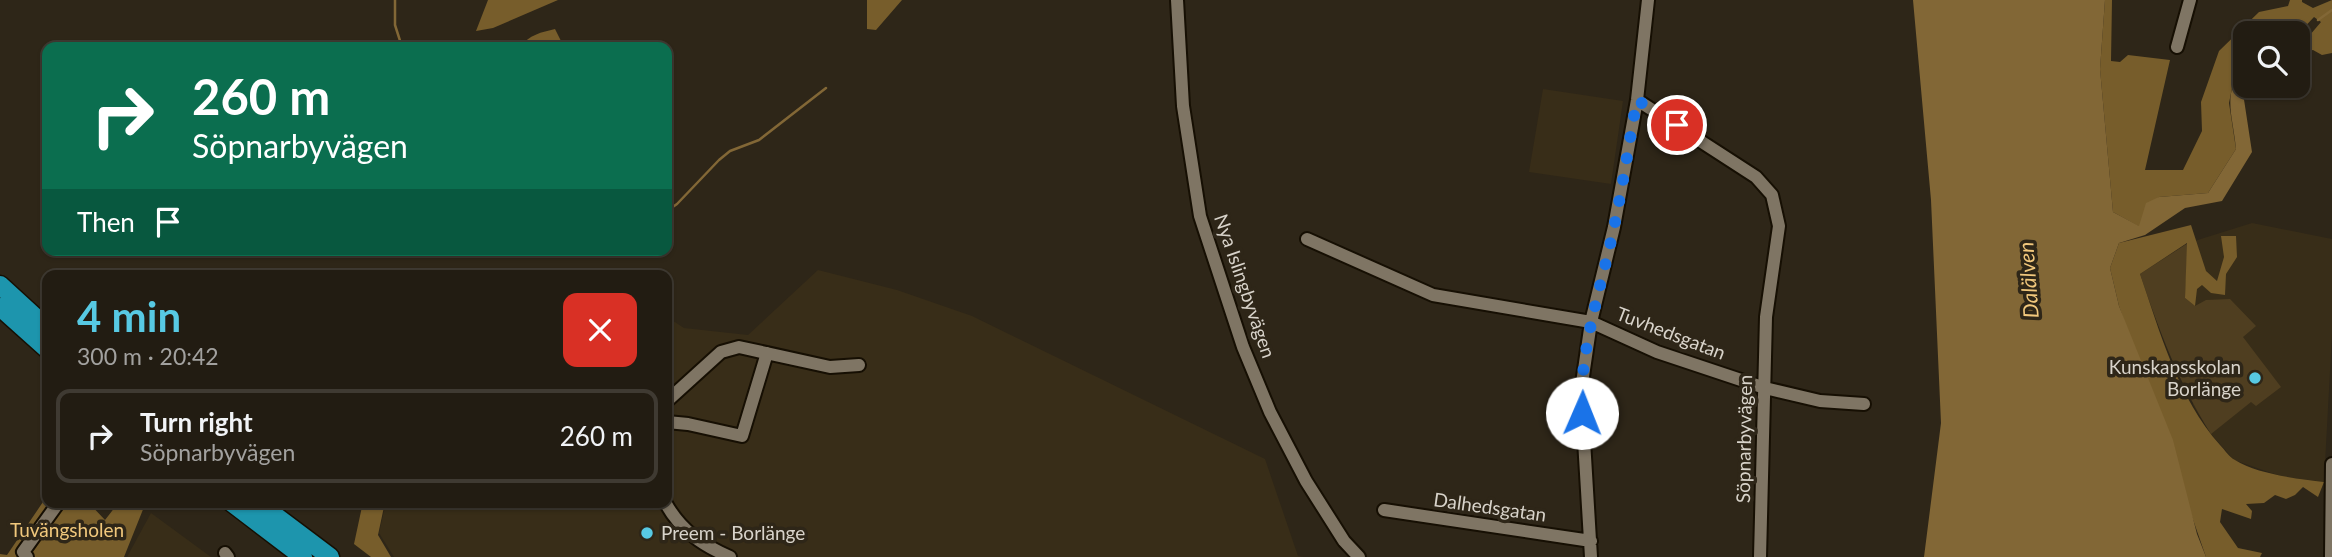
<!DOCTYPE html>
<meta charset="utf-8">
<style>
:root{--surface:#221c12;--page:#2e2920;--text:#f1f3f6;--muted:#a2a19f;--line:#3f3a32;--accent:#57c9e3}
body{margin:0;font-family:Lato,sans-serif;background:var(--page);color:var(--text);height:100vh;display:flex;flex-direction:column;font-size:26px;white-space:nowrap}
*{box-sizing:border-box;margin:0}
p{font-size:23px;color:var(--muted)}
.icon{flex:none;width:38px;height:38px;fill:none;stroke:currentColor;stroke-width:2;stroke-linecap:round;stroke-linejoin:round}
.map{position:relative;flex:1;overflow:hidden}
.details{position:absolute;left:42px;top:270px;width:630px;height:238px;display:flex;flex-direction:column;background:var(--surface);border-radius:14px;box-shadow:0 2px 5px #0004,0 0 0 2px var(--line)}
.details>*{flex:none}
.banner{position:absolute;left:42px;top:42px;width:630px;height:214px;border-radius:14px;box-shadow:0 2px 5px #0004,0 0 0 2px var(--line);background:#0b6e4f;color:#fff;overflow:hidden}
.controls{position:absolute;left:2233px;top:21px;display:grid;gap:14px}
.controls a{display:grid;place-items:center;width:77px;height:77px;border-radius:14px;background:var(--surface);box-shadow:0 2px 5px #0004,0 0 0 2px var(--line);font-size:35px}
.pin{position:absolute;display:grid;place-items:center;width:60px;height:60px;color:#fff;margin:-30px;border:4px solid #fff;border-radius:50%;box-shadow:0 2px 7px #0007}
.me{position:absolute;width:77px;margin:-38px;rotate:1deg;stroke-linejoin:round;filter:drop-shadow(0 0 5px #0008)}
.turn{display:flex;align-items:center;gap:24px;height:147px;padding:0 35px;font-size:32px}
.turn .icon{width:91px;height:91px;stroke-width:2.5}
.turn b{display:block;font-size:49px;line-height:60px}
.then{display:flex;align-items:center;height:66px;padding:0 35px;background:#0003;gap:14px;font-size:26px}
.round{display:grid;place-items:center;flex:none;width:74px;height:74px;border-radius:14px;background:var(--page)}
.head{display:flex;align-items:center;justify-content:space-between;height:119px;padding:0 35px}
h1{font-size:42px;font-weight:700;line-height:52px;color:var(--accent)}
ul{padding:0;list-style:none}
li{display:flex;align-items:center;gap:21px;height:94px;margin:0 14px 10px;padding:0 21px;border:4px solid var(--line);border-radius:14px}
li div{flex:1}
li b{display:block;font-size:26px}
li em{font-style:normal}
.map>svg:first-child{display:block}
.built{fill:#382d18}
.green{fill:#4f3e20}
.forest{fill:#775d2b}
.water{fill:#826736}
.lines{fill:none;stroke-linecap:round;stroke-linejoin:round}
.stream{stroke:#826736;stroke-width:2.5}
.minor-casing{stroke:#160f03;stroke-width:16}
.highway-casing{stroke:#160f03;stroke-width:21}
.minor{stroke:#7f7564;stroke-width:12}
.highway{stroke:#1d95ad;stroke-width:18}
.route{stroke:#1a73e8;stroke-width:12;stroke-dasharray:0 21.6}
.poi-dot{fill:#57c9e3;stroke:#2e2618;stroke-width:2.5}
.labels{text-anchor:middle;stroke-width:7;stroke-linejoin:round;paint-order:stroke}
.street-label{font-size:19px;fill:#d8d3ca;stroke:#2e2618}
.poi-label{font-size:19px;fill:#d8d3ca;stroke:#2e2618;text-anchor:end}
.park-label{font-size:19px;fill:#f1c87c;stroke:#2e2618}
.water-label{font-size:21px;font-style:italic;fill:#f2c87d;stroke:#2e2618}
</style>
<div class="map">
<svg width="2332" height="557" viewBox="0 0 2332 557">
<rect width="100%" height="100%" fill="#2e2618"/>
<path class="built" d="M1543 89 1623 101 1611 184 1529 172Z
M2252 223 2332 239V334L2324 482 2283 477 2234 460 2211 434 2193 405 2188 243Z
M818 270 897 290 972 316 1265 459 1298 556 1304 557H394L379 533 386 502H667V317L684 328 748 335Z
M151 513 211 557H127Z"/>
<path class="green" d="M2188 243 2185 298 2195 306 2206 300 2230 299 2256 326 2243 337 2281 387 2256 406 2251 402 2211 434C2178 381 2160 333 2140 274Z"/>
<path class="forest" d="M488 0H558L493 28 476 31Z
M867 0H902L876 30 867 29Z
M2105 0H2112L2111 61 2120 62 2128 55 2170 60 2145 170H2183L2202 131 2201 102 2219 51 2259 12 2288 6 2290 0H2302V2L2313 8 2332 0V53L2322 55 2313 50 2298 53V49L2321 22 2314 17 2298 34 2245 33V65L2234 78 2229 103 2236 149 2208 193 2159 197 2140 227 2113 212 2100 69Z
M555 29 564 47H521C528 35 542 32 555 29Z
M2191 225 2206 271 2217 281 2224 257 2221 236H2236L2237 257 2226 274 2225 295 2211 293 2202 285 2197 289 2195 306 2185 298 2187 243 2140 274C2160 332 2178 398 2220 445 2225 450 2229 457 2235 460 2257 474 2298 479 2324 482L2318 497 2303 487 2295 495 2286 499 2275 495 2264 503 2246 504 2252 511 2251 519 2222 509 2220 522 2238 548 2262 553 2260 557H2206L2119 306 2110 268 2119 243Z
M47 496V502H88L105 520 119 502H146L124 557H0V554L7 555Z
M363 502H385L378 535 391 557H371L354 544Z"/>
<path class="water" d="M1913 0H2105L2100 69 2113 212 2139 226 2146 203 2159 197 2208 193 2236 149C2233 114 2221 94 2245 65V86H2247L2243 93 2252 152 2222 201 2185 208 2145 235 2119 243 2110 268 2119 306 2173 440 2197 534 2206 557H1924L1941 423 1931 200Z"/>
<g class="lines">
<path class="stream" d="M395 0V25L402 47
M2318 20 2332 10
M667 211 677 204 719 160 730 151 759 140 826 88"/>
<defs>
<path id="minor" d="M1177 0 1183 106 1200 216 1243 347 1270 412 1306 481 1344 541 1359 557
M2177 47 2190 0
M1637 100 1756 177 1772 195 1779 226 1766 317 1760 557
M1307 239 1433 295 1591 322 1657 352 1765 388 1820 401 1864 404
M667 401 721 352 739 347 830 367 859 365
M667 422 688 424 742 436 767 353
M665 502C680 530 702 545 730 557
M1384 510 1591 541
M225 553 228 557
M27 557 23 552 59 502
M1591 557 1581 390 1591 322 1614 227 1637 100 1648 0
M2331 557 2332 464"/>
<path id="highway" d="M0 285 47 328
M0 307 47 349
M231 502 303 557
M257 502 330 557"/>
</defs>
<use href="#minor" class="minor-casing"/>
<use href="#highway" class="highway-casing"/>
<use href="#minor" class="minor"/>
<use href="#highway" class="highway"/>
</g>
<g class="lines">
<path class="route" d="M1582 413C1579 350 1601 289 1614 227 1623 185 1629 142 1637 100L1677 125"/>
</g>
<g class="poi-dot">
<circle cx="2255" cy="378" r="7"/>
<circle cx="647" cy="533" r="7"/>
</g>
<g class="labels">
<g class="street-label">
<text transform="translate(1245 286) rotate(71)" y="7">Nya Islingbyvägen</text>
<text transform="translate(1671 333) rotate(21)" y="7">Tuvhedsgatan</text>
<text transform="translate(1744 439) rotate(-89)" y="7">Söpnarbyvägen</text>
<text transform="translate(1490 507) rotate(8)" y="7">Dalhedsgatan</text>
</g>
<g class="poi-label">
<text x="2241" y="374">Kunskapsskolan<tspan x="2241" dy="22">Borlänge</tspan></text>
<text x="661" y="540" text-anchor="start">Preem - Borlänge</text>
</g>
<g class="park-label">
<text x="67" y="537">Tuvängsholen</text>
</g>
<g class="water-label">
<text transform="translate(2029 280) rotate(-94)" y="7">Dalälven</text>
</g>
</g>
</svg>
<div class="controls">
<a><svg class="icon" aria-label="search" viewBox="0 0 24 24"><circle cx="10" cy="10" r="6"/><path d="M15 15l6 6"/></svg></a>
</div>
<div class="pin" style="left:1677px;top:125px;background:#d93025"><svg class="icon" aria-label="arrive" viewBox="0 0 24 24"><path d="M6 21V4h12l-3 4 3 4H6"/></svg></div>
<svg class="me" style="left:1582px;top:413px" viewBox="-20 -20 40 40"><circle r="19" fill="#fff"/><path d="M0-13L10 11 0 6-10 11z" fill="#1a73e8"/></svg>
<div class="banner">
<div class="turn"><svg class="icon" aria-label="right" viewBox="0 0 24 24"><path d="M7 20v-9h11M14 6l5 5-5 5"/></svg><div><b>260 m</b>Söpnarbyvägen</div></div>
<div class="then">Then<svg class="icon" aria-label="arrive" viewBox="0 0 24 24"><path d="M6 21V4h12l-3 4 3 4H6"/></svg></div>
</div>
<section class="details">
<div class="head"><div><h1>4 min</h1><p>300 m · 20:42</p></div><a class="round" style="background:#d93025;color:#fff"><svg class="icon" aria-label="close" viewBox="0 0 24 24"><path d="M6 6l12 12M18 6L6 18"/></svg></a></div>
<ul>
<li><svg class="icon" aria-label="right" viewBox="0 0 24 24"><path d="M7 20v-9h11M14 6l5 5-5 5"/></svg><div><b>Turn right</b><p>Söpnarbyvägen</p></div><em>260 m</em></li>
</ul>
</section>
</div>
